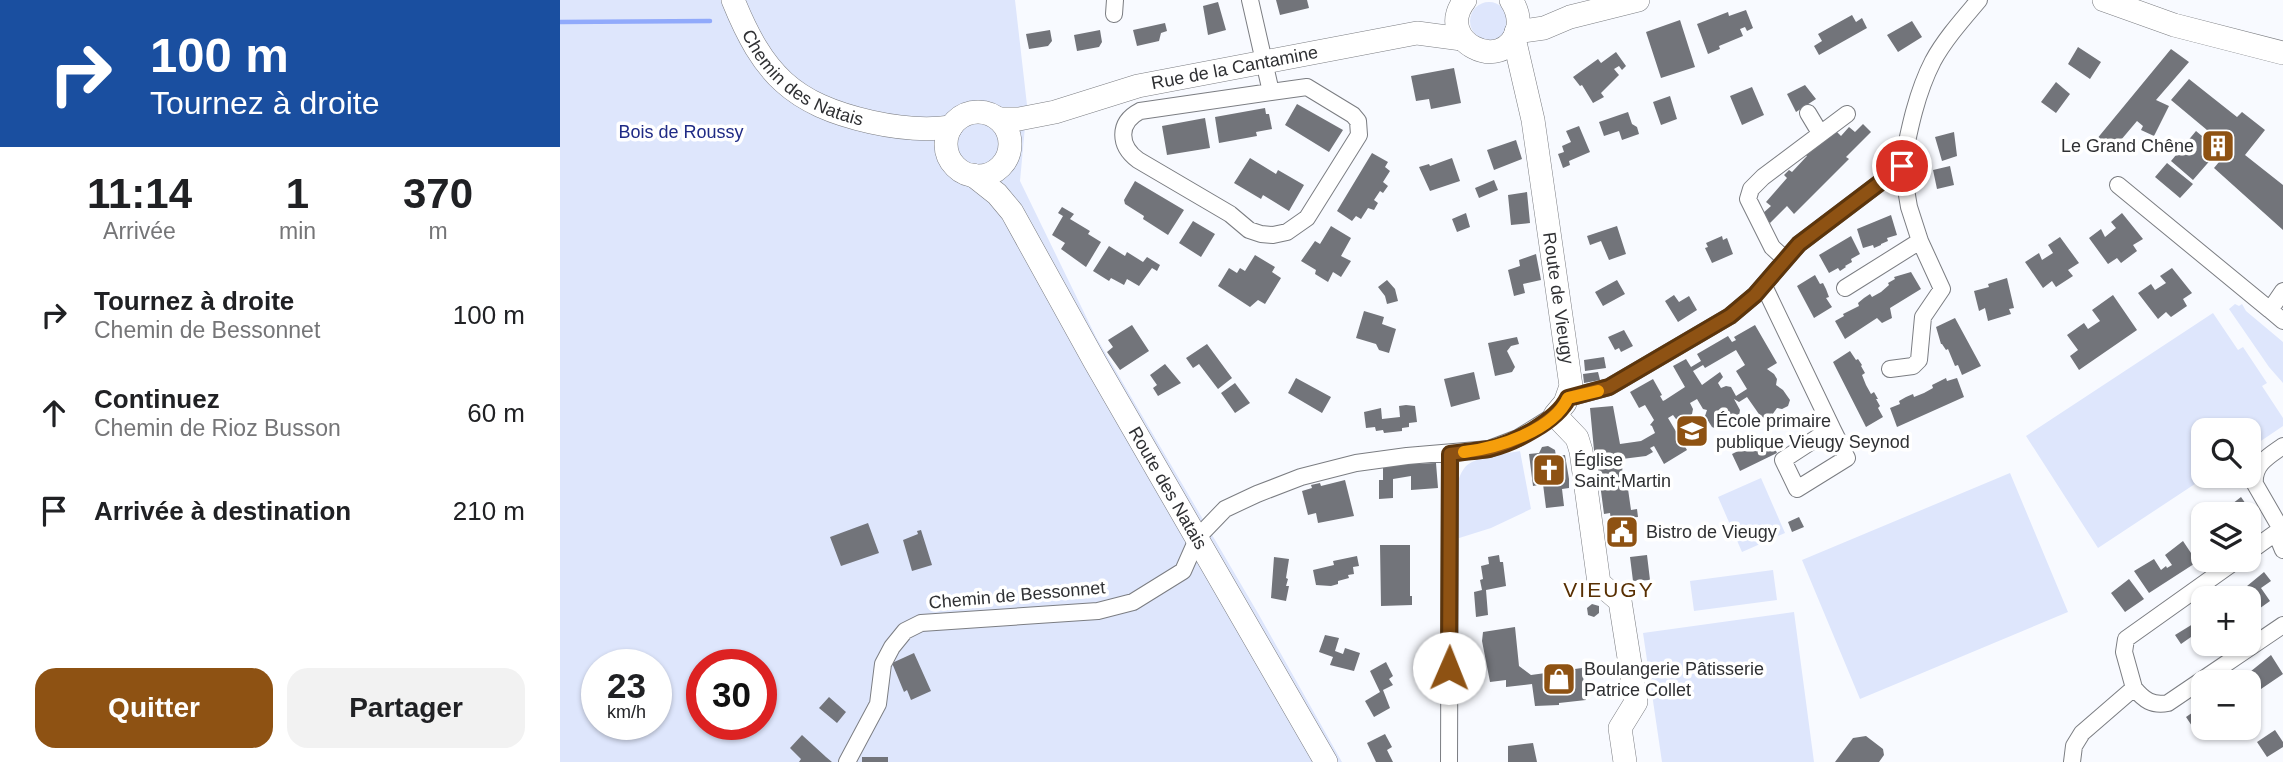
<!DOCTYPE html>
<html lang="fr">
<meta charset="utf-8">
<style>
:root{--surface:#fff;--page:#f2f2f2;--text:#202124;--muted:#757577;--accent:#8e5213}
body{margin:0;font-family:Arial,sans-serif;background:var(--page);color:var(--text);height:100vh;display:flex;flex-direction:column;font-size:26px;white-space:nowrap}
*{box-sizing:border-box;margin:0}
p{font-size:23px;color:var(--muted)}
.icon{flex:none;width:38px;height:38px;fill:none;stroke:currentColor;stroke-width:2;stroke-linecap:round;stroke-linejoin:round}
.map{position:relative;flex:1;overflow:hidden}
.sheet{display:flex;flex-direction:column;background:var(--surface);width:560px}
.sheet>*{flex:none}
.guide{background:#1a4fa0;color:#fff;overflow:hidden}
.tools{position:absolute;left:1631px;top:418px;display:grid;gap:14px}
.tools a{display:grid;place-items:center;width:70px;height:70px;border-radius:14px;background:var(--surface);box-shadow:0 2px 5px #0004;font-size:35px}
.speed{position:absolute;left:21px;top:649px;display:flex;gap:14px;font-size:35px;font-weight:700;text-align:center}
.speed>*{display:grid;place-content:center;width:91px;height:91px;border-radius:50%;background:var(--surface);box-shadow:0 2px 5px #0004;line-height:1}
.speed small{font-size:18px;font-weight:400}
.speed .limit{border:10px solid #d22;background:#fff;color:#111}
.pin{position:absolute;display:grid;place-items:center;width:60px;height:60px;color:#fff;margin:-30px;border:4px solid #fff;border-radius:50%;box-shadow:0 2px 7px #0007}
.me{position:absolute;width:77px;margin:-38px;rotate:1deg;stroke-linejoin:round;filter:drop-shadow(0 0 5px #0008)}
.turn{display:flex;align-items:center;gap:24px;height:147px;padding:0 35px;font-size:32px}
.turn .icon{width:91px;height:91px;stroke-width:2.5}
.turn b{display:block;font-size:49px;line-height:60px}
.eta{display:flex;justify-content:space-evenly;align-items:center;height:119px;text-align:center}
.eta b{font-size:42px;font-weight:800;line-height:49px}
.cta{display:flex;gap:14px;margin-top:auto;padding:14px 35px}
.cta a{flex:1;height:80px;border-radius:21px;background:var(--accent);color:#fff;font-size:28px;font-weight:800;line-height:80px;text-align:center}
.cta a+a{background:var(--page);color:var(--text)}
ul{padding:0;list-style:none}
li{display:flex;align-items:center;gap:21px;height:98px;padding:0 35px}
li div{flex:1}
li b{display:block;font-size:26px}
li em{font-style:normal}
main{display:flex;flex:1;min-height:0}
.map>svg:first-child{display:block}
.green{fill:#dee6fc;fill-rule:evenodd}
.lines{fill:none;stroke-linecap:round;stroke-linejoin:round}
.stream{stroke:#91aafb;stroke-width:4.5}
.building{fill:#72747a;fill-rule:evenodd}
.street-casing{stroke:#7b7d82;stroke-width:18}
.secondary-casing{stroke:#7b7d82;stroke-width:24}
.street{stroke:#fff;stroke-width:16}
.secondary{stroke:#fff;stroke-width:23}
.route-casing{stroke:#5c350c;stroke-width:18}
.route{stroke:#8e5213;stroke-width:12}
.slow{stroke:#f59e0b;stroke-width:12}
.labels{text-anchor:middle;stroke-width:7;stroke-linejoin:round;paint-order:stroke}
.street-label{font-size:18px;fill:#2f3033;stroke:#fff}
.park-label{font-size:18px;fill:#1f2a85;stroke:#fff}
.poi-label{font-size:18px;fill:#2f3033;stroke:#fff;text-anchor:start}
.quarter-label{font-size:21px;letter-spacing:2px;fill:#582f02;stroke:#fff}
</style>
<main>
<section class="sheet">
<div class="guide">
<div class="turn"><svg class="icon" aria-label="right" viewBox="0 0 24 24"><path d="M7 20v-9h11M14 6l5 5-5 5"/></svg><div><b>100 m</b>Tournez à droite</div></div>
</div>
<div class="eta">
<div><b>11:14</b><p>Arrivée</p></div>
<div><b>1</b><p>min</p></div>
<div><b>370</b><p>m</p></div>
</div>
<ul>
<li><svg class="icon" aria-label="right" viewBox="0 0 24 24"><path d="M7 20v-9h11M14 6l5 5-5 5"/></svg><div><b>Tournez à droite</b><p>Chemin de Bessonnet</p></div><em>100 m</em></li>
<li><svg class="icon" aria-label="ahead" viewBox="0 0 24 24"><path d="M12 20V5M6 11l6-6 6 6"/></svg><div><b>Continuez</b><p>Chemin de Rioz Busson</p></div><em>60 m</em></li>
<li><svg class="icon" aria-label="arrive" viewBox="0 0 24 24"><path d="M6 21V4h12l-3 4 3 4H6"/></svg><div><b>Arrivée à destination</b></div><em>210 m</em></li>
</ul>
<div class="cta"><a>Quitter</a><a>Partager</a></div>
</section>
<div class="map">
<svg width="1723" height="762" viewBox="0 0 1723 762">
<rect width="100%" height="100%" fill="#f8faff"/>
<path class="green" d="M0 0H455L467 105 460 181 536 337 699 615 782 762H0ZM37 665H96V724H37ZM142 665H201V724H142Z
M910 21a19 19 0 1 1 38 0a19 19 0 1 1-38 0Z
M1675 304 1679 306 1682 304 1686 311 1723 342V383L1709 367 1669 309Z
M1653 313 1678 350 1683 347 1707 383 1702 386 1723 418V426L1689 449V430H1643V476H1647L1538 548 1466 436Z
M960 451 971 509 931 528 896 539C896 518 890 472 912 462 926 455 945 454 960 451Z
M1450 473 1508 612 1300 699 1242 560Z
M1201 478 1225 533 1182 552 1158 497Z
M1213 570 1217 600 1134 611 1130 581Z
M1234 612 1254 762H1102L1083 633Z"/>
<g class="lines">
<path class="stream" d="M0 22 150 21"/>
</g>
<path class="building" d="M716 0H747L749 8 720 15Z
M658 2 666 30 648 35 643 6Z
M1186 10 1193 28 1187 31 1185 27 1180 29 1183 36 1159 46 1160 49 1148 54 1137 24 1168 12 1169 16Z
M1292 15 1296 22 1302 18 1307 28 1259 55 1254 46 1262 41 1258 34Z
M1120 20 1135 67 1101 78 1086 32Z
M1352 21 1362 37 1338 52 1327 35Z
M605 23 607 31 601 33 599 41 577 46 573 30Z
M490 30 492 41 488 46 469 49 466 34Z
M540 30 542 42 539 47 517 51 514 35Z
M1518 47 1541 62 1530 79 1508 64Z
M1611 49 1629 62 1596 100 1609 106 1594 136 1581 130 1583 126 1577 121 1550 153 1536 140Z
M1056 52 1066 66 1062 70 1059 66 1054 69 1059 75 1041 93 1044 97 1033 103 1022 85 1020 86 1013 77 1038 59 1041 63Z
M894 68 901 103 871 109 869 99 856 101 851 76Z
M1629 79 1677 117 1682 112 1705 130 1685 155 1723 185V230L1654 168 1659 162 1653 157 1633 180 1611 161 1636 131 1642 136 1647 130 1611 100Z
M1496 82 1510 94 1496 113 1481 102Z
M1245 85 1256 99 1236 112 1227 94Z
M1192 87 1204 115 1182 125 1170 96Z
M1110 96 1117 119 1101 125 1093 102Z
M737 104 783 130 769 152 725 125Z
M705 108 706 114H709L712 129 696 132 697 136 659 143 655 117Z
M1068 112 1072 124 1077 127 1079 134 1062 140 1059 131 1044 136 1039 122Z
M645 118 650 148 607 155 602 126Z
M1303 124 1311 132 1286 157 1289 159 1234 214 1227 206 1210 223 1202 214 1211 206 1206 202 1227 178 1224 175 1229 170 1232 172 1247 156 1244 153 1250 147 1253 150 1266 137 1277 132 1281 136 1289 127 1295 132Z
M1019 126 1030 152 1009 161 1010 165 1003 168 998 154 1004 152 1002 146 1011 142 1006 131Z
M1394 132 1397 156 1382 161 1375 137Z
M956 140 962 159 934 170 927 150Z
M812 153 828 162 825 167 830 171 823 182 828 186 823 193 820 191 814 200 818 203 814 210 808 208 801 219 796 216 792 221 777 211Z
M690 158 716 174 718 170 744 185 729 211 703 195 701 199 674 183Z
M892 158 900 181 870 191 859 167 869 164 870 166Z
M1607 163 1633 184 1620 198 1595 177Z
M1390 166 1394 185 1377 189 1373 170Z
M934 180 938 190 919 198 915 188Z
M575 181 624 210 608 235 583 219 584 216 565 204 564 200Z
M967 192 970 223 951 225 948 195Z
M502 207 514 214 510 219 530 231 528 234 541 242 526 267 501 249 505 243 492 235 503 216 498 213Z
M906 213 910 227 897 232 892 219Z
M1562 213 1583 239 1573 245 1577 251 1561 263 1557 258 1548 264 1529 238 1541 229 1545 237 1556 228 1551 222Z
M1331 215 1337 235 1327 238 1328 241 1321 244V245L1314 248 1313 245 1303 248 1297 229Z
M633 221 655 234 641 257 619 243Z
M771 226 791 238 781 256 791 261 781 277 773 272 768 282 755 274 756 270 741 261 755 241 760 244Z
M1057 226 1066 254 1049 260 1041 241 1030 245 1027 236Z
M1162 236 1163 240 1167 238 1173 254 1152 263 1145 248 1148 247 1146 243Z
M1291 236 1300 254 1291 259 1292 262 1285 266 1286 267 1280 271 1278 268 1269 273 1259 255Z
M1500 237 1519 263 1508 270 1513 276 1496 287 1492 281 1483 288 1465 262 1479 253 1482 260 1493 253 1488 245Z
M549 246 565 256 567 252 583 262 587 257 600 265 597 271 592 268 579 286 567 279 564 285 551 278 549 281 533 271Z
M976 254 981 280 963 284 965 293 954 296 948 270 960 266 959 260Z
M695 255 715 267 712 272 721 278 705 304 698 300 690 307 658 286 669 268 677 273 680 268 685 271Z
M1612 268 1632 293 1623 299 1627 306 1611 317 1606 312 1598 319 1578 293 1591 284 1595 290 1606 283 1600 276Z
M1351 272 1361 289 1330 308 1332 318 1322 323 1317 318 1285 339 1275 321 1284 316 1283 314 1299 306 1298 303 1304 298 1310 294 1312 297 1321 292 1329 285 1328 283 1335 279 1334 277Z
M1255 275 1260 284 1263 283 1266 289 1269 297 1266 298 1272 307 1254 318 1237 286Z
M1447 278 1454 308 1449 309 1451 314 1428 321 1425 308 1419 311 1414 291 1429 287 1428 284Z
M827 280 835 289 838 301 827 304 825 296 818 287Z
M1057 280 1065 294 1043 306 1035 292Z
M1114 295 1119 302 1129 296 1137 310 1118 322 1105 301Z
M1553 295 1577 330 1519 370 1510 356 1518 350 1507 335 1524 323 1528 329 1540 321 1532 310Z
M804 311 824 317 822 324 836 329 829 353 819 350 816 344 796 338Z
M1395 318 1421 366 1402 375 1398 365 1395 366 1388 349 1386 350 1382 344H1381L1376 327Z
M572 325 589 351 560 370 547 352 553 347 548 340Z
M1195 325 1217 363 1207 369 1214 374 1217 379 1216 385 1223 390 1230 400 1228 406 1222 409 1217 408 1212 415 1207 418 1201 417 1187 397 1179 402 1174 399 1180 410 1179 416 1173 419H1165L1163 425 1157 429 1152 427 1145 416 1147 410 1143 409 1137 399 1130 403 1133 409 1132 414 1121 421 1116 419 1113 415 1108 418 1127 450 1104 464 1094 446 1090 448 1093 452 1086 456 1062 459 1063 490 1068 489 1071 510 1077 509 1078 517 1069 518 1073 545 1055 547 1050 513 1044 514 1037 461H1035L1030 408 1053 406 1060 444 1081 441 1095 433 1092 426 1090 425 1094 420 1085 405 1079 408 1070 392 1093 379 1102 395 1100 396 1103 401 1105 400 1125 387 1113 366 1126 359 1131 367 1141 361 1137 354 1168 336 1172 342 1176 340 1174 337ZM1176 350 1185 365 1176 371 1187 389 1176 396 1171 387 1166 386 1161 388 1158 383 1163 377 1160 372 1142 385 1133 371 1143 365 1145 368Z
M1064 330 1073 346 1061 352 1059 348 1055 350 1048 337Z
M957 337 959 344 951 346 947 351 955 367 952 372 935 376 928 343Z
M647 344 672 378 658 389 639 364 633 368 626 358Z
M1290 351 1296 360 1298 359 1302 365 1301 366 1305 373 1302 375 1306 385 1311 394 1314 392 1318 399H1316L1320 406 1318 408 1323 417 1306 427 1273 362Z
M1044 357 1046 368 1025 371 1024 360Z
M605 364 621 383 598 396 593 388 597 385 590 375Z
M914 372 920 399 891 407 884 379Z
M1038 372 1040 380 1024 383 1023 374Z
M736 378 771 397 762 413 728 393Z
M1386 378 1387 381 1397 378 1404 397 1337 427 1330 408 1340 404 1339 401 1346 397 1353 394 1354 397 1364 393 1373 388 1372 385Z
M675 383 690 403 675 413 661 393Z
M846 405 855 406 857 422 849 423V427L842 428V431L824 433 823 430 816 431 815 427 806 428 804 412 821 408 822 419 840 417 839 406Z
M1209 436 1217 453 1180 471 1172 454Z
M988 446 995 450 996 456 1005 455 1009 479V488L1002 489 1004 506 986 508 983 484 973 486 969 454 979 453 982 447Z
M876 463 878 488 851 490V476L833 479V498L819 499V480H823V465Z
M785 480 794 516 758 523 756 513 748 515 742 491 752 488 751 485 760 483 761 486Z
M1681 497 1695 517 1689 522V514H1666L1663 511Z
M1239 517 1244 527 1232 532 1228 522Z
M308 523 319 553 281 566 270 537Z
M361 530 372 565 352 571 343 540 358 534 357 531Z
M1623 541 1637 562 1589 593 1574 571 1594 559 1601 570 1606 566 1607 568 1612 565 1605 555Z
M820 545H850V596H852V605L821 606Z
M939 555 940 562H943L946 586 926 590 928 615 916 617 914 592 922 590 920 580 923 579 921 566 929 564 928 557Z
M1087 555 1090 580 1073 581 1070 557Z
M797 556 799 566 793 567 794 574 788 575 789 578 778 581V584L771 586 756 585 753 570 774 565 773 561Z
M714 557 729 559 726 578 728 579 726 586H729L726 601 711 598Z
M1704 572 1711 581 1701 588 1710 601 1689 616V598H1664L1662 596 1678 588 1681 591Z
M1569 579 1584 599 1565 612 1551 593Z
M1032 604 1039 606V613L1034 617 1028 615 1027 608Z
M1643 612V644H1649L1640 650 1631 637 1621 644 1615 635 1641 619 1638 615Z
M955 627 959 666 971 675 1022 668 1026 700 999 703V705L975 706 972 684 946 687V680L930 682 922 641 923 632Z
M765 635 779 638 775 651 783 654 785 648 800 653 794 671 770 665 773 657 759 652Z
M354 653 371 691 351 700 347 690 344 692 332 663Z
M1711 655 1723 674 1701 689 1696 681 1689 688V682H1682L1680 680Z
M826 662 833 676 829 679 833 685 823 690 830 708 814 717 805 701 820 692 810 671Z
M269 697 286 712 277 723 259 708Z
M1639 708 1640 710 1643 708V728H1649L1638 735 1626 717Z
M1715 730 1723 742V747L1707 757 1697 742Z
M825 734 832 747 827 750 833 762H816L807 743Z
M242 735 266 757 272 762H239L241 759 230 748Z
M1306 736 1323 749 1324 755 1319 762H1275L1293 738Z
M973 743 977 762H948V746Z
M302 757H328V762H302Z"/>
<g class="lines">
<defs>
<path id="street" d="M690 0 711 92 747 87 793 115 798 121 799 135 747 218 727 232 713 235 701 234 689 230 670 214 578 160C559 146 557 123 580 111L711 92
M554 14 555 0
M1248 113 1260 133
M1558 185 1710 310
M1225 259 1212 247 1188 199 1191 189 1203 177 1287 114
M1204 286 1272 428
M1285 288 1360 241
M1723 291 1710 310 1723 321
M1330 369 1353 366 1359 360 1363 317 1382 289 1360 241 1349 207 1342 166
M1008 398 1049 387 1170 316 1195 295 1239 244 1342 166C1349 131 1356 94 1373 61 1385 39 1403 19 1419 0
M1272 428 1287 458 1237 489 1223 460Z
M1716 533 1723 550
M1689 552 1721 529 1695 484C1693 464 1709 456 1723 446
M1574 688C1584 700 1592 706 1608 703L1723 625
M287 762 318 704 323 664 332 647 345 631 361 623 538 611 573 602 623 571 638 537 665 509 697 494 741 477 796 463 847 456 929 449 958 438 995 415
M889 762 890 454
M1512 762 1514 746 1522 733 1574 688 1564 652 1566 639 1677 560"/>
<g id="secondary">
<path id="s1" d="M173 0C203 74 232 104 311 122 338 128 363 131 391 127"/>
<path d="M905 0C873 41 943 75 957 31 960 20 957 9 951 0"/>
<path d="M1544 0 1614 25 1723 53"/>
<path d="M956 32 984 28 1010 17 1078 0"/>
<path id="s2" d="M954 38 973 120 1011 386 1005 403 995 415 1017 438 1021 451 1039 583 1060 601 1076 702 1060 728 1065 762"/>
<circle cx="418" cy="144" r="32"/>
<path id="s3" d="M439 119H459L495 112 578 86 857 33 902 39"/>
<path id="s4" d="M413 175 437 194 452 212 535 362 766 762"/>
</g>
</defs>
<use href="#street" class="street-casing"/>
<use href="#secondary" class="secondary-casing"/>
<use href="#street" class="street"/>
<use href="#secondary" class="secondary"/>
</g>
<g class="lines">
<defs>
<path id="route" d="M889 668 890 454C902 452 916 451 929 449 954 443 997 421 1008 398L1049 387 1170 316 1195 295 1239 244 1342 166"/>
</defs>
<use href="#route" class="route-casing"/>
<use href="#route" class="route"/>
<path class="slow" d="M904 452C937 448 993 431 1008 398L1038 391"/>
</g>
<defs>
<symbol id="building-square" viewBox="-11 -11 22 22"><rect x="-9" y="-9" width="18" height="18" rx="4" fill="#8e5213" stroke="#fff"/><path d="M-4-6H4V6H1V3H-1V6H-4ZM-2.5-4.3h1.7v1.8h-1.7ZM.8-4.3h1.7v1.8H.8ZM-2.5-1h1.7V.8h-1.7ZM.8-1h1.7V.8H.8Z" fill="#fff"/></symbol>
<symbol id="school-square" viewBox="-11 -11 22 22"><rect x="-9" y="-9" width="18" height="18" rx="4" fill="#8e5213" stroke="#fff"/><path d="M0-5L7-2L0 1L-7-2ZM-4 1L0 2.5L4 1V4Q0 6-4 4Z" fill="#fff"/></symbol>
<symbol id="church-square" viewBox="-11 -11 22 22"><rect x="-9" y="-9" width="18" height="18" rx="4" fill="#8e5213" stroke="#fff"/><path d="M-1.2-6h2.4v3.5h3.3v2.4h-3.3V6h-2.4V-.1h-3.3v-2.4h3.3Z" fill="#fff"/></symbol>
<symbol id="civic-square" viewBox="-11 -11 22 22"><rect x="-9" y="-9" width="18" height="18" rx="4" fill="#8e5213" stroke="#fff"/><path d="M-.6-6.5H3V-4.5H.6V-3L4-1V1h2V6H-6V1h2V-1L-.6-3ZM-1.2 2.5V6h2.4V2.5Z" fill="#fff"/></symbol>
<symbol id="shop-square" viewBox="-11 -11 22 22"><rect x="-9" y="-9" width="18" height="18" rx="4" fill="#8e5213" stroke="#fff"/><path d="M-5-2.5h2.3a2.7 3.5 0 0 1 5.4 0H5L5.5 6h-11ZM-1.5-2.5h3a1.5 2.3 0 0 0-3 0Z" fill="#fff"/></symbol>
</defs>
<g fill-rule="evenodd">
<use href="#building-square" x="1639" y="127" width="38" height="38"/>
<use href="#school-square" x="1113" y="412" width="38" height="38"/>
<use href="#church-square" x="970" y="451" width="38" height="38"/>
<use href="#civic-square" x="1043" y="513" width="38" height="38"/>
<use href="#shop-square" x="980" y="660" width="38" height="38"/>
</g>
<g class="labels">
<g class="street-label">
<text dy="6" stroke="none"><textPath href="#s3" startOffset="242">Rue de la Cantamine</textPath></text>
<text dy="6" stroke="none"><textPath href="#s1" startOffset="110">Chemin des Natais</textPath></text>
<text dy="6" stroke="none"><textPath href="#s2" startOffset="264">Route de Vieugy</textPath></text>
<text dy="6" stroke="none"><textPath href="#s4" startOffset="371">Route des Natais</textPath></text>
<text transform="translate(457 595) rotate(-5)" y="6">Chemin de Bessonnet</text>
</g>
<g class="park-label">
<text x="121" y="138">Bois de Roussy</text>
</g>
<g class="poi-label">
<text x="1634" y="152" text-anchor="end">Le Grand Chêne</text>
<text x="1156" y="427">École primaire<tspan x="1156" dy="21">publique Vieugy Seynod</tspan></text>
<text x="1014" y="466">Église<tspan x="1014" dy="21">Saint-Martin</tspan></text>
<text x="1086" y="538">Bistro de Vieugy</text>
<text x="1024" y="675">Boulangerie Pâtisserie<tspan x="1024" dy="21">Patrice Collet</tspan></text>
</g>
<g class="quarter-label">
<text x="1049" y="597">VIEUGY</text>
</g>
</g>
</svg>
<div class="tools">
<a><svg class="icon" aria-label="search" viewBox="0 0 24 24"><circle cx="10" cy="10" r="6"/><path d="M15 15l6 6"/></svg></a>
<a><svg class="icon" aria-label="layers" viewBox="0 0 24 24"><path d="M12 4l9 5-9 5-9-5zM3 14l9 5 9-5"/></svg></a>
<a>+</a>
<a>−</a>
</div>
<div class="speed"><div>23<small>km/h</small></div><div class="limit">30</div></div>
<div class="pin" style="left:1342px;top:166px;background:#d93025"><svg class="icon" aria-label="arrive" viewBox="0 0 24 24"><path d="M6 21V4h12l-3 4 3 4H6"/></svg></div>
<svg class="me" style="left:889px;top:668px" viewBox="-20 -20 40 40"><circle r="19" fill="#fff"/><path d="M0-13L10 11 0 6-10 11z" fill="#8e5213"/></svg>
</div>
</main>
